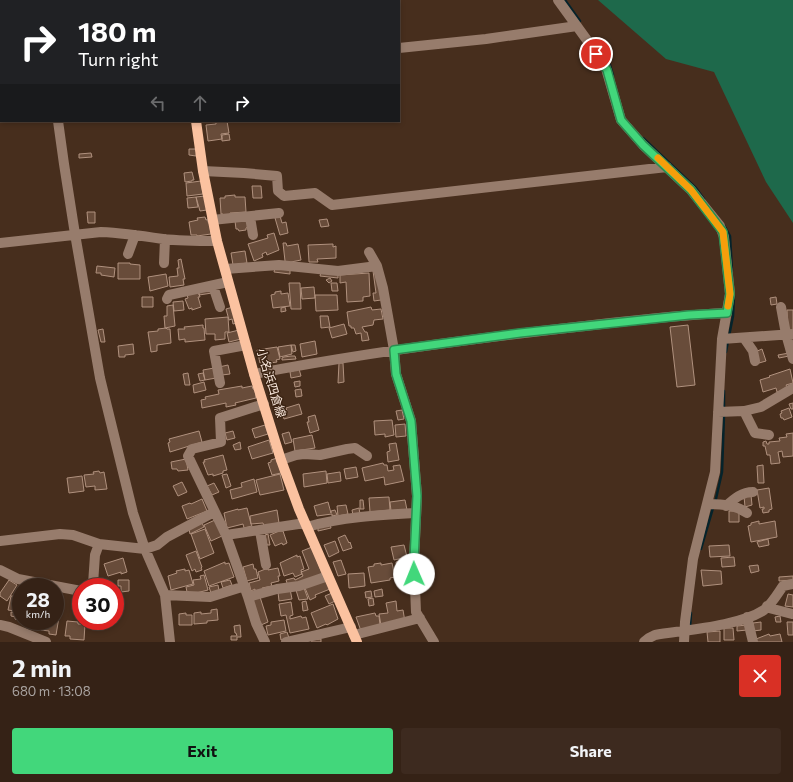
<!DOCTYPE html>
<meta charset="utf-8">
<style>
:root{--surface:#352216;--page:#3d2a1f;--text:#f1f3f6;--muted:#aaa4a1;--line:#4f3f35;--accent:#42d77b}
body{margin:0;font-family:Commissioner,"Noto Sans JP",sans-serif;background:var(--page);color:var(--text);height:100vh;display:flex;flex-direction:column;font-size:15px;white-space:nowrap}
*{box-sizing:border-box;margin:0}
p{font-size:13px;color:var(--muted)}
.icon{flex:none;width:22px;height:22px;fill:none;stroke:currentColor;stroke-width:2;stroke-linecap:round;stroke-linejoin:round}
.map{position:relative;height:642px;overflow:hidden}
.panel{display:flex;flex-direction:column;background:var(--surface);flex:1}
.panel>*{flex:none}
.banner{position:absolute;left:0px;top:0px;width:400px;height:122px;box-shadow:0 2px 6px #0003,0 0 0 1px var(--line);background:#202124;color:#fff;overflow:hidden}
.speed{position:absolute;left:12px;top:578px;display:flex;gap:8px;font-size:20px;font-weight:700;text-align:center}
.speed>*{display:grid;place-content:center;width:52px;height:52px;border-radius:50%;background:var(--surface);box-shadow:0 2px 6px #0003,0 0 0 1px var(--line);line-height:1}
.speed small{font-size:10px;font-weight:400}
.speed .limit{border:6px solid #d22;background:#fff;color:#111}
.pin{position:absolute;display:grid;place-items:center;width:34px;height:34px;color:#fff;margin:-17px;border:2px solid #fff;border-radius:50%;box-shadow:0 1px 4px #0007}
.me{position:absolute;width:44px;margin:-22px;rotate:359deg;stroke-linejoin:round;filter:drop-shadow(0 0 3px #0008)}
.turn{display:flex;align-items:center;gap:14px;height:84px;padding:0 12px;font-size:18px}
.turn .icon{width:52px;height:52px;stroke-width:2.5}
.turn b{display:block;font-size:28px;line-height:34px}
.lanes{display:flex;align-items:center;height:38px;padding:0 12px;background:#0003;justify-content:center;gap:20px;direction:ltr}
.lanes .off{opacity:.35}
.round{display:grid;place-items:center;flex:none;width:42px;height:42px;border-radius:4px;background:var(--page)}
.head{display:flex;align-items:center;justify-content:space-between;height:68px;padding:0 12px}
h1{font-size:24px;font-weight:700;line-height:30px}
.button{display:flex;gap:8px;margin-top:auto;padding:8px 12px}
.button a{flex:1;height:46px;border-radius:4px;background:var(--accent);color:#111;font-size:16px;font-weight:700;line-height:46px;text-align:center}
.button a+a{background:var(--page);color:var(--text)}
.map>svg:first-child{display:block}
.green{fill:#1e694b}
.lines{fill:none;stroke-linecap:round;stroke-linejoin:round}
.stream{stroke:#05232b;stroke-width:2.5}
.building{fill:#684c3a;stroke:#b0917e}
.minor{stroke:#977c6c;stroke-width:10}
.major{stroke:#fbc2a0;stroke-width:10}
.route-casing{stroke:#2b8c50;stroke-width:10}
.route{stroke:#42d77b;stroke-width:7}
.slow{stroke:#f59e0b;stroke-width:7}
.labels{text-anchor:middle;stroke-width:3;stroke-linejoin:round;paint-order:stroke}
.street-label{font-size:12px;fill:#f9e8dd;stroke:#3c2413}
</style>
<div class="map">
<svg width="793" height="642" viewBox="0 0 793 642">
<rect width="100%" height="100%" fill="#472e1d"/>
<path class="green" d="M598 0H793V223L766 182 714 72 666 59Z"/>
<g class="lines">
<path class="stream" d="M565 0 580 21
M610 65 613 75
M643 138 696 188 704 199
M724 225 730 236 732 271
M729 336 733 316 734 296
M726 352 728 341
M724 410V391
M715 503 722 472 724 415
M701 549 713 508
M690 628 691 613"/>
</g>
<path class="building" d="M227 121 229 133 221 134 222 139 208 141 206 125 216 124V122Z
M229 134 230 140 222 141V135Z
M189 149H197L196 156 189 155Z
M91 153 92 157 79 158V154Z
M192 172 194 180H192V181L185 182 184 173Z
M201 181 203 194 187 196 186 183Z
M252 186H261L262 198H253Z
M235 195V197H245L246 212 230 213V215H223V214H221L220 198H225V196Z
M205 196 207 210 200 211 196 197Z
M196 197 198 207 188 208 187 198Z
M87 212H95V223H88Z
M280 216 282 223 286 222 288 233 280 235 275 218Z
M205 217 206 220 209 219 211 234 197 236V235H191L189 222 198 220 197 218Z
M327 219 329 226 321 227 319 220Z
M247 220 248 227 246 228V230L239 231 238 229H236L235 221Z
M274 233 279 250 267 255 266 252 262 254 263 257 254 261 248 244 268 238 267 235Z
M283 243H286L287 246 298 244 301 260 286 263 285 261Z
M333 244V247L336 246V258L317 259 318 262H309L308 245Z
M245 251 247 263 233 265 231 253Z
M181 259 185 279H183L184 285 170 287 169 277 178 276 177 268H179L178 260Z
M118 263H130V264L140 265V279H118Z
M97 266 115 268 114 277 101 275V273H96Z
M275 268 290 270V274L274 272Z
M373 271H377L381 300 374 301 373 293H376Z
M321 272 338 274V278L320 276Z
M369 273 370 296 363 297V301L347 302 346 282 340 283V275Z
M166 274 168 286 150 291 148 277Z
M330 278 332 281 329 283 326 280Z
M289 283H300L301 309H291Z
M331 283H337L338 291H332Z
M314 287 315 298 302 299 301 288Z
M211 289 212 293 199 295V291Z
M198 291 200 297H198L201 307 192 310V308L189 309 185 299 188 298 187 295Z
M281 291V294L288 293 290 306 273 308 271 295 275 294V292Z
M315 295H337L338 310 316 311Z
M142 297H153V307H142Z
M776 297 777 304 771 305 770 298Z
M183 301 184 310 174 311 173 302Z
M173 305 175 326 165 328 164 316H167V306Z
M233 307 237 323 233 324 232 319 229 320 226 309Z
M285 307 286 311 281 312V308Z
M371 307 372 310 381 309 383 319 374 320 373 325 362 327 365 332H367L369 340 362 341 361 333 356 334 354 328H351V326H349L347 312Z
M787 310H793V331H788Z
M320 316H328L330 327 321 328Z
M228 317 229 332H225V339L215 340V334H206L205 319Z
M344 324 347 334 332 338 329 328Z
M203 325V328H204L205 340 185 342V339L179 340 178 329H185L184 327Z
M688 325 695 385 677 387 670 327Z
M166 328 167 329H170L171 343 157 345V351L151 352 148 332 158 331V329Z
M103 329 105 342H101L98 330Z
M239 330 241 339 229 342 227 333Z
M315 341 317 354 302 357 300 344Z
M133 344 134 354 125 355V357H119L118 346Z
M291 345 292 354 280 357 278 347Z
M291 345H295L296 351 293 352Z
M277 347 280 359 276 360 277 362 270 363 269 360 260 363 257 350Z
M762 349 766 361 759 363 755 352Z
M789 353V356L779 358 778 355Z
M291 356H295L296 359 282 360V358L284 357Z
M339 363H343L344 382 338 383Z
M228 365 230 374 222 375 219 367Z
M214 368 216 378 205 380 203 370Z
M299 369 301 376 291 378 290 372Z
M790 369 793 383 786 385 788 389 777 392 776 388 763 392 760 380 770 377 769 376Z
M188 373 190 385H185L183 374Z
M203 373 205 380 200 381 198 374Z
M300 381V386L295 387 294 382Z
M204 382 206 390 194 393 193 385Z
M242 386V388L252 386 253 389H255L256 398 235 403 236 405 226 407V403L202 408 201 400 206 399 205 397 219 394 218 390Z
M301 389 302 396 296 397 295 390Z
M793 403V409H791L789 404Z
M299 404 302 414 284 419 282 413 287 411 286 408Z
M789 408 792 417 784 420 783 418H781L780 414 782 413 781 411Z
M402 410 404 419 398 420 396 411Z
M315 415 319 430 310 433 307 422H309L308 417Z
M392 420 394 435 385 437V434L375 435 374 421Z
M405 424 406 436 396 437 395 425Z
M265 425 268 434 255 438 252 429Z
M199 431 202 442 170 452 168 443 170 442 169 439Z
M233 431 235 438 227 440 225 433Z
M289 432 292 442 285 444 282 434Z
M793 433V456L783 457 782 451 778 452 780 463 771 464 770 455H767L765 446H763V442L766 441 767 444H769V442L780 441 779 438 787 437 786 434Z
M312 435 315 448 295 451 293 439Z
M269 440 273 453 252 459 248 447Z
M240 442 241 449 235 450 233 445Z
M396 443 399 460 388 462 387 452 390 451 389 444Z
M223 455 227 470 223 471V473L213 476V474L208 475 203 462H205L204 460Z
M277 458 281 473 272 475 268 463 271 462V460Z
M186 459 188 470 178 471 177 469H172L171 462Z
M383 463 384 465H387L388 471 394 470 393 466 400 465 404 481 385 485 384 477 365 481 362 468Z
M763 465 764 483H758L757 466Z
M356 467 358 477 346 479 344 469Z
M99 471 100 473 104 472 107 489 95 490V486L86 487 84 475 94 474 93 472Z
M326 471 327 483 304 487 303 474Z
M340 472 341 481 328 483 327 474Z
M227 474 231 486 226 488 222 475Z
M280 474 284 490 260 495 256 480Z
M82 476 84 491 69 493 67 478Z
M254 479 257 492 232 499 230 490 242 487 241 483Z
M182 482 187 492 178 496 173 486Z
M214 483 219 492 212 495 207 486Z
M769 488 772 509 769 510V512L763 513 762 509H764V507L760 508 757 490Z
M751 495 752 505 745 507 744 496Z
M389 497 390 510 370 512 369 498Z
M202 499 207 511 187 519 182 506 190 503 191 504Z
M360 500H363L364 509H360Z
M405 500 407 510 391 511 390 502Z
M328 502 331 513V511L335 510 337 515 332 516V514L317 516 314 506Z
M346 505 348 514 338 516 337 506Z
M247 508 251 524 250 516 277 510 279 523 264 526 263 523 251 524 252 526 244 528 243 524 227 528 224 513 238 509V510Z
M359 508 360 514 353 515 352 510Z
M729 511H739V522H729Z
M215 520 222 536 211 541 204 525Z
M759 521V524L775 521 777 537 751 542 748 526 751 525V523Z
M202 523 204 527 190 534 189 529Z
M330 524 331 528 318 531V527Z
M205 529 214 553 200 559 191 534Z
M279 531H283L287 543 283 545 282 543 275 546 270 535Z
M268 534 270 545H267L265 535Z
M345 535 349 543 350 542 352 548 343 551 338 538Z
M768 539 769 545 759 547 757 542Z
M335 541 339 552 329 557 324 545Z
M404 545 407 557 394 560 391 547Z
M729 545 730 556 710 557 709 546Z
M312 547 323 576 288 586 286 580 294 578 295 580 303 576 301 572 309 569 302 551Z
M196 551 202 567 201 568 202 570 196 572 195 569 192 571 186 555Z
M297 555V557L300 556 304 569 301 570 302 574 295 577 293 573 284 576 280 563Z
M734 557 735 566 722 567 721 558Z
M123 558 127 572 121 574V572L108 576 104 564Z
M341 560 346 574 338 576 333 562Z
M407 560 409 569H406V571L398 573 396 562Z
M225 562V564L229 563 234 577 209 586 204 571Z
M381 563V565L392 563 395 577 390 578V580L371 583 368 567 374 566V564Z
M253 564 254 569H256L258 578 247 581 243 567Z
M758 565 759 571 751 573 749 566Z
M268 568V570L278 568 280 576H278L279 581 271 583 272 586 262 588 263 589 255 591V589L251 591 249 583 260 580 258 572Z
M185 569V571L189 570 193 584 171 590 168 576 177 573 176 571Z
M701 570 721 571 722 584 703 586Z
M364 573 365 586 349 588 348 574Z
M204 575 208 590 192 594 187 592 186 587 194 585 193 580 201 579 200 576Z
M793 576V580L779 581V577Z
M326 579 330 589 315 595 316 597 310 600 305 588Z
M9 580 17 585 7 601 0 596V593Z
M118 580H129V591L121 592V586H118Z
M230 580 232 585 223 588 221 582Z
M218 585 219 591 211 593 209 587Z
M304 588 308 599 299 600 296 590Z
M290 589 292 599 279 601 278 592Z
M382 589 383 596 375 597 374 591Z
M371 591 372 597 366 598 365 592Z
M332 593 335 601 329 604 325 596Z
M788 594 793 595V607L785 606Z
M15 595 21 596V612L8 610 11 596H14Z
M260 597 268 622 261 625 252 600Z
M373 598 374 605 369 606 368 599Z
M306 601 308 610 303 611 302 602Z
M396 601 397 611 403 610 405 622 381 625 379 614 388 613 386 603Z
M291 602 293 615 290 616V619L301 616 302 618 306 617 309 629 290 633 286 615 281 616 279 604Z
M333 604 338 619 327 625 326 624 317 628 311 613Z
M217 609 218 620 207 621V623L194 624V613L201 612V614L211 613V610Z
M11 612 16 613 15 617 11 616Z
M16 612 21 613V621L15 619Z
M186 613V615H192V625H179V614Z
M375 613 376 616H379L380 625 361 631 356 617Z
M780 616 781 622H776L775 617Z
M55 617H59L56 635 49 634V631L41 630 43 621H55Z
M284 620 286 631 268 635 266 626 271 625V622Z
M67 621 78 622V624H85L84 640 70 639V636H65Z
M761 622V630L753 631V623Z
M787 622H793V635H788Z
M240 625 241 637H237V640H231V636H237L236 633H235L234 626Z
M747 625V630L737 631V626Z
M724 628H733L734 640H724Z
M720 631V642H708L707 632Z
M287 632 289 638 281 640 280 634Z
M769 634 770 636 780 634 782 642H757L756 639Z
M321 639V642H312L311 640Z"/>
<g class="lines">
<path class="minor" d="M558 0 605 65 621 120 643 145 691 190 720 226 724 237 730 294 722 339 715 472 693 559 685 622 684 642
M399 48 486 39 577 26
M0 95H1
M58 121 64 164 75 234 100 378 133 513 145 549 165 595 170 642
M203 171 244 173 277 176 278 191 284 196 315 193 332 205 667 167
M250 217 253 235
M212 220 279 213
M0 243 101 232C122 233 143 236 163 239 181 241 199 241 217 241
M369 252 377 266 383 288 394 350 396 374 411 421 417 496 414 561 416 612 434 642
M128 254 135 235
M164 263 165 239
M225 269 279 265 338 271 377 266
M213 286 220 307
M167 299 169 295 228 282
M781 307 786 334 793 359
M744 338 753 351 755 361
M722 339 793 334
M254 374C358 354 462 340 567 328 620 322 673 315 727 313
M220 383 214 351 246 345
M264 404 220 418 221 442 192 449 188 456 226 535 305 523
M744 411 755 433 769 435
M718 412 744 411 761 407 793 388
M281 460 296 455 304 454 320 455 347 449 355 448 367 456
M708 504C723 505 735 504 747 513
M726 506C735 498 742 492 753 492
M307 527C342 517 380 515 416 513
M260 531 266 565
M226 535 248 597 256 623 265 642
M0 541 60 534 73 535 99 544 145 549 157 545 167 537 214 512
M0 570 18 579 81 591
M91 587 93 584 95 555 99 544
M165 595 210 597 245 586
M248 597 277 589 299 586 328 576
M767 606 769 608 792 614
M747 617 753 642
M0 625 9 627 46 642
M354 635 420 618
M286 642 351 627
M644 642 649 638 655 635C685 630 740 626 764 610 772 604 778 593 783 586L793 584"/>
<path class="major" d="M181 0V1
M196 121 203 171 217 241 254 374 281 460 299 509 357 642"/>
</g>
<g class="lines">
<defs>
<path id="route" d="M414 574V561L417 496 411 421 396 374 394 350 520 333 689 315 727 313 730 294 723 232 691 190 643 145 621 120 607 70 596 54"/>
</defs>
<use href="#route" class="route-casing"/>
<use href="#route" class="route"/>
<path class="slow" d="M658 158 691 190 723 232 730 294 728 306"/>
</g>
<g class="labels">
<g class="street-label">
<text transform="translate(271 383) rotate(73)" y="4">小名浜四倉線</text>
</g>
</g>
</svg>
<div class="speed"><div>28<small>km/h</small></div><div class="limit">30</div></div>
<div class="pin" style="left:596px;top:54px;background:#d93025"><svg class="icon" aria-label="arrive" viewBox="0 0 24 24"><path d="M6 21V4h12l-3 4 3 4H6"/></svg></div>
<svg class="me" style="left:414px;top:574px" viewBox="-20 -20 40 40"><circle r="19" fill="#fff"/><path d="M0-13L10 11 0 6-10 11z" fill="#42d77b"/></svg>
<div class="banner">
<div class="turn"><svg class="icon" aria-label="right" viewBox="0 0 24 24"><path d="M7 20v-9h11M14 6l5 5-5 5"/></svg><div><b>180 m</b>Turn right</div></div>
<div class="lanes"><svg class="icon off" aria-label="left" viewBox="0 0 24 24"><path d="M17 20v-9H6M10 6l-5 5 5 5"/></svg><svg class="icon off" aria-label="ahead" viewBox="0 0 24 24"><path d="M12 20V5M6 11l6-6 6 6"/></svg><svg class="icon" aria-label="right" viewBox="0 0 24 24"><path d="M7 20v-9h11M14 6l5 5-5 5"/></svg></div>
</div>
</div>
<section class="panel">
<div class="head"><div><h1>2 min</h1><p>680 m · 13:08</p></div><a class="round" style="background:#d93025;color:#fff"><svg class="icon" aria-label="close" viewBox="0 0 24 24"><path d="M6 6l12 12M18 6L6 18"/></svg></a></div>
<div class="button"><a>Exit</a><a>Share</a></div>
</section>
